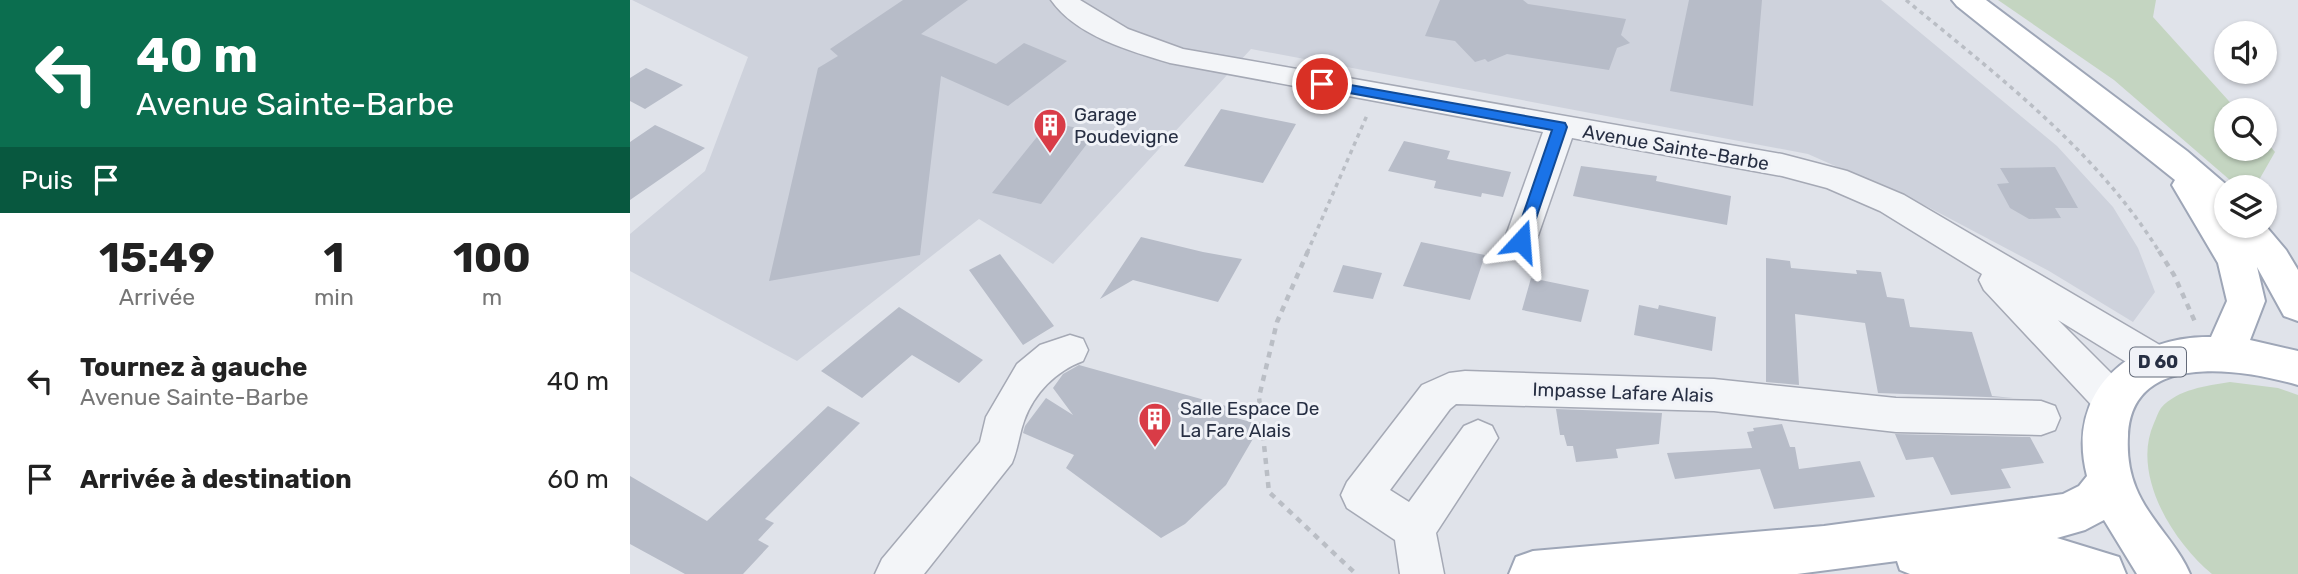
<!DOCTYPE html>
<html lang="fr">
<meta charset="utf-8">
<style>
:root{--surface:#fff;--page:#f2f2f2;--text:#222;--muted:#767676}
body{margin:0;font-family:Rubik,sans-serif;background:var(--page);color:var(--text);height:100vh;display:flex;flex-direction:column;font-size:26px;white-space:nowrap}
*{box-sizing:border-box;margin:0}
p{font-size:23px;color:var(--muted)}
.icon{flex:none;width:38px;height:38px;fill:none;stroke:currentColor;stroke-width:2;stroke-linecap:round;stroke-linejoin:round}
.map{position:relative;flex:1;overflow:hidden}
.panel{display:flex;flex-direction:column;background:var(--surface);width:630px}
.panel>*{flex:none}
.hud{background:#0b6e4f;color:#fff;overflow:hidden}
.fabs{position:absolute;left:1584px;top:21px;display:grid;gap:14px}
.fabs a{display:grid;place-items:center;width:63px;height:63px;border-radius:50%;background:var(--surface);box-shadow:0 2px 5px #0004;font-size:35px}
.pin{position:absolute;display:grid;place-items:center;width:60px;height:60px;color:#fff;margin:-30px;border:4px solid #fff;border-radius:50%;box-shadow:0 2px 7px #0007}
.me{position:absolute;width:77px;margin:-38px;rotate:19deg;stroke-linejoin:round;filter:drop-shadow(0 0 5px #0008)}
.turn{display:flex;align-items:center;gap:24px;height:147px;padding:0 21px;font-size:32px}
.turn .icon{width:91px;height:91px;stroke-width:2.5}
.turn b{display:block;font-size:49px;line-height:60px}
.then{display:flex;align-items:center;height:66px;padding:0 21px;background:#0003;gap:14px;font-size:26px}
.eta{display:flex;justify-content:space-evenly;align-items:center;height:119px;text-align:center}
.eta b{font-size:42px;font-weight:700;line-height:49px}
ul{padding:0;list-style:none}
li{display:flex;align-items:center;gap:21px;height:98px;padding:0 21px}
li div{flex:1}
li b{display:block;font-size:26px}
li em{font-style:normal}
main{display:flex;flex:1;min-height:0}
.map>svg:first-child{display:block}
.built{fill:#ced2dc}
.green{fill:#c4d5c1}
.building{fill:#b7bcc8}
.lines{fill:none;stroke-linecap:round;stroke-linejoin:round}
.minor-casing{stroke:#a5a9b5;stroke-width:3}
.major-casing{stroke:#9ea6b7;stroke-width:4}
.path-far1{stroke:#babec5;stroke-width:3.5;stroke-dasharray:4.5 4.5;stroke-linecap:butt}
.path{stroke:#babec5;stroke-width:4.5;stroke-dasharray:6 6;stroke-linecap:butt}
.minor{fill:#f3f5f8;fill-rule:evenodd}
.major{fill:#fff;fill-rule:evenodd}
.route{fill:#1a73e8;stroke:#114b97;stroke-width:2}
.labels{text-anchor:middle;stroke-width:6;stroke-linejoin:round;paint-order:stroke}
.shield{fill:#f0f2f7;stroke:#636a79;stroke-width:2}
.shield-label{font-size:18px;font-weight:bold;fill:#272f43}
.poi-label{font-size:19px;fill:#272f43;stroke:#f0f2f7;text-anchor:start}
.street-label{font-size:19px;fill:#272f43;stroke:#f0f2f7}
</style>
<main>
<section class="panel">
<div class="hud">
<div class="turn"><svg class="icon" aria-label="left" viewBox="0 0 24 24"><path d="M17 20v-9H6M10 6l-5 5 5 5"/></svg><div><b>40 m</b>Avenue Sainte-Barbe</div></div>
<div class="then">Puis<svg class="icon" aria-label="arrive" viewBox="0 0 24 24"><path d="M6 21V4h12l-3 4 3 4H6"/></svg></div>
</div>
<div class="eta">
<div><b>15:49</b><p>Arrivée</p></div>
<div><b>1</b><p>min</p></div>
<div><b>100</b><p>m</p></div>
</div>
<ul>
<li><svg class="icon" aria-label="left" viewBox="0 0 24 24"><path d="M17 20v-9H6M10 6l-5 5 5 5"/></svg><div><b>Tournez à gauche</b><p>Avenue Sainte-Barbe</p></div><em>40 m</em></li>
<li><svg class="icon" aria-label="arrive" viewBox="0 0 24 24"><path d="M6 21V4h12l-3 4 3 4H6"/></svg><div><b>Arrivée à destination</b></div><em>60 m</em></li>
</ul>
</section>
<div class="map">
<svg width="1668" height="574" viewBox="0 0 1668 574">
<rect width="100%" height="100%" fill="#e0e3ea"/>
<path class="built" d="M2 0H1251L1427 146 1483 207 1508 248 1525 292 1503 322 1419 271 1298 207 1178 154 621 49 423 264 349 219 167 361 0 271V234L75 171 118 57Z"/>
<path class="green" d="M1368 0H1526L1523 17 1607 110H1596V149H1634L1635 140 1645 152 1625 187H1608L1484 80Z
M1600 382 1648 388 1668 395V574H1582C1542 541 1501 474 1524 423 1526 419 1528 412 1531 408 1548 389 1576 386 1600 382Z"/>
<path class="building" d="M273 0H338L291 34 366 64 394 43 437 61 378 106 311 76 290 255 139 281 188 68 208 56 200 49Z
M810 0H893L898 4 996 19 991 35 1000 43 987 48 979 70 877 54 858 62 855 59 845 62 825 41 795 36Z
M1059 0H1132L1123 106 1040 91Z
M16 68 53 85 15 109 0 101V78Z
M591 109 666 124 633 183 554 166Z
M419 122 466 132 411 204 362 193Z
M25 125 75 148 0 200V142Z
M774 141 820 151 817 159 881 172 873 197 852 193 851 197 804 188 806 181 758 171Z
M951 166 1027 176 1026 181 1101 196 1097 225 943 196Z
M1425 167 1448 208H1425L1431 218 1399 219 1380 208 1367 184 1379 183 1370 168Z
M511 237 573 252 612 259 588 302 503 280 470 299Z
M791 242 855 255 840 300 773 286Z
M370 254 424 326 393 345 339 270Z
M1136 258 1160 261 1161 268 1227 274 1226 270 1251 272 1257 297 1274 299 1280 327 1342 332 1362 396 1383 398 1248 393 1235 323 1165 314 1169 385 1136 382Z
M713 265 752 273 743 299 703 292Z
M901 278 959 290 951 322 892 310Z
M1009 305 1028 309 1029 305 1086 317 1082 351 1004 335Z
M269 307 353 360 329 383 282 355 232 398 191 371Z
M449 365 607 409 603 417 631 425 596 485 555 524 531 538 436 468 444 455 393 433 395 426 416 398 443 415 423 388 433 374Z
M198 406 230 423 135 519 144 523 128 540 139 546 113 574H55L0 544V476L77 521Z
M926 409 1032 413 1029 444 986 449 988 458 946 462 943 446H937L934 435H930Z
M1152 424 1160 447H1165L1169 469 1230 461 1245 497 1144 509 1130 469 1045 479 1037 453 1122 448 1117 432 1124 431 1123 428Z
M1265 434 1400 437 1414 463 1371 469 1381 488 1321 495 1303 457 1276 460Z"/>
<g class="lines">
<defs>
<path id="minor" d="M421 0H450L498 29 553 49 1152 154 1217 171 1274 195 1540 351 1546 362 1540 373 1527 378 1514 373 1428 320 1497 389 1502 401 1497 413 1483 418 1469 413 1354 290 1349 280 1352 274 1250 211 1197 188 1152 176 942 138 903 250 891 254 879 250 874 241 913 132 540 63C500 51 446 36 421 0Z
M440 335 453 339 458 350 453 361C426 371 404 393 394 421 389 435 388 449 382 463L294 574H245L252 559 350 442 356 417 387 364 410 345Z
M835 371 1084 379 1266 398 1411 401 1425 406 1430 418 1425 430 1411 435 1266 432 1084 411 826 404 820 409 760 490 779 502 834 426 848 420 862 426 868 438 806 533 814 574H770L765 540 717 508 711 495 717 482 792 385 819 373Z"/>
<path id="major" d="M1322 0H1356L1557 151 1599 187H1596V226L1634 224 1656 250 1668 270V321L1654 316 1627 267 1635 301 1620 340 1668 351V385C1612 369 1501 350 1498 436 1497 454 1499 471 1506 488 1519 520 1547 543 1560 574H1507L1474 520 1455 530 1427 538 1489 557 1496 574H1280L1270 570 1267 561 1167 574H879L886 557 903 551 1194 526 1433 494 1449 486 1457 476C1435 391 1500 336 1581 337L1597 301 1588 263 1542 185 1545 180 1327 6Z"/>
</defs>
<use href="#minor" class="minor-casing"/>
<use href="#major" class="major-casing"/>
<path class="path-far1" d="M1276 0C1368 76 1467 151 1530 253
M677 253 738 113"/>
<path class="path" d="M678 251 647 322 629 397 639 492 726 574
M1529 251 1544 275 1566 324"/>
<use href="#minor" class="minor"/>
<use href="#major" class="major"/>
</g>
<path class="route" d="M692 80 935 123 937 127 897 245H886L884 241 922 130 687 87 685 84Z"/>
<defs>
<symbol id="building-pin" viewBox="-11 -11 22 30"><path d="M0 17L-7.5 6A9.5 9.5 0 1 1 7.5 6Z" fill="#d93c47" stroke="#f0f2f7"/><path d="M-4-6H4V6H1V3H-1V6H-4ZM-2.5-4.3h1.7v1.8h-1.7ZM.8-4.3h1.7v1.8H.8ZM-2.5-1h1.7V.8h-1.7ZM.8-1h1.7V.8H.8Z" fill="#fff"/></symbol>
</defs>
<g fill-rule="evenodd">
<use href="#building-pin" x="401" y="106" width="38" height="52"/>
<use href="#building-pin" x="506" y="400" width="38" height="52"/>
</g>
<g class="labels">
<rect class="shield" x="1500" y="347.5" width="56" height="29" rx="5"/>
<g class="shield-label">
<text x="1528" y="368">D 60</text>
</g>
<g class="poi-label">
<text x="444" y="121">Garage<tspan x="444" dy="22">Poudevigne</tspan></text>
<text x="550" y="415">Salle Espace De<tspan x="550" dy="22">La Fare Alais</tspan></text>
</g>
<g class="street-label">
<text transform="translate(1046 147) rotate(10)" y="7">Avenue Sainte-Barbe</text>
<text transform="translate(993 392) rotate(2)" y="7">Impasse Lafare Alais</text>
</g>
</g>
</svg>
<div class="fabs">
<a><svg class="icon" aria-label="sound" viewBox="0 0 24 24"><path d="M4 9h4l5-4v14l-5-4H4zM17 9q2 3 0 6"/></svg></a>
<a><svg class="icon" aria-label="search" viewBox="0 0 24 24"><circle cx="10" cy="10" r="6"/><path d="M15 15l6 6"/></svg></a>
<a><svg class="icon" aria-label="layers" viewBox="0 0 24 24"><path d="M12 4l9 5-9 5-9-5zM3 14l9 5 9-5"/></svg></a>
</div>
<div class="pin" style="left:692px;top:84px;background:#d93025"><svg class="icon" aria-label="arrive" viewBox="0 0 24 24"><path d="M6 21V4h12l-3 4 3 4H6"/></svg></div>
<svg class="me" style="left:891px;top:241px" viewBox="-20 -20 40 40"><path d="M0-17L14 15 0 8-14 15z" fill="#1a73e8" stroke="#fff" stroke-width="4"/></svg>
</div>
</main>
